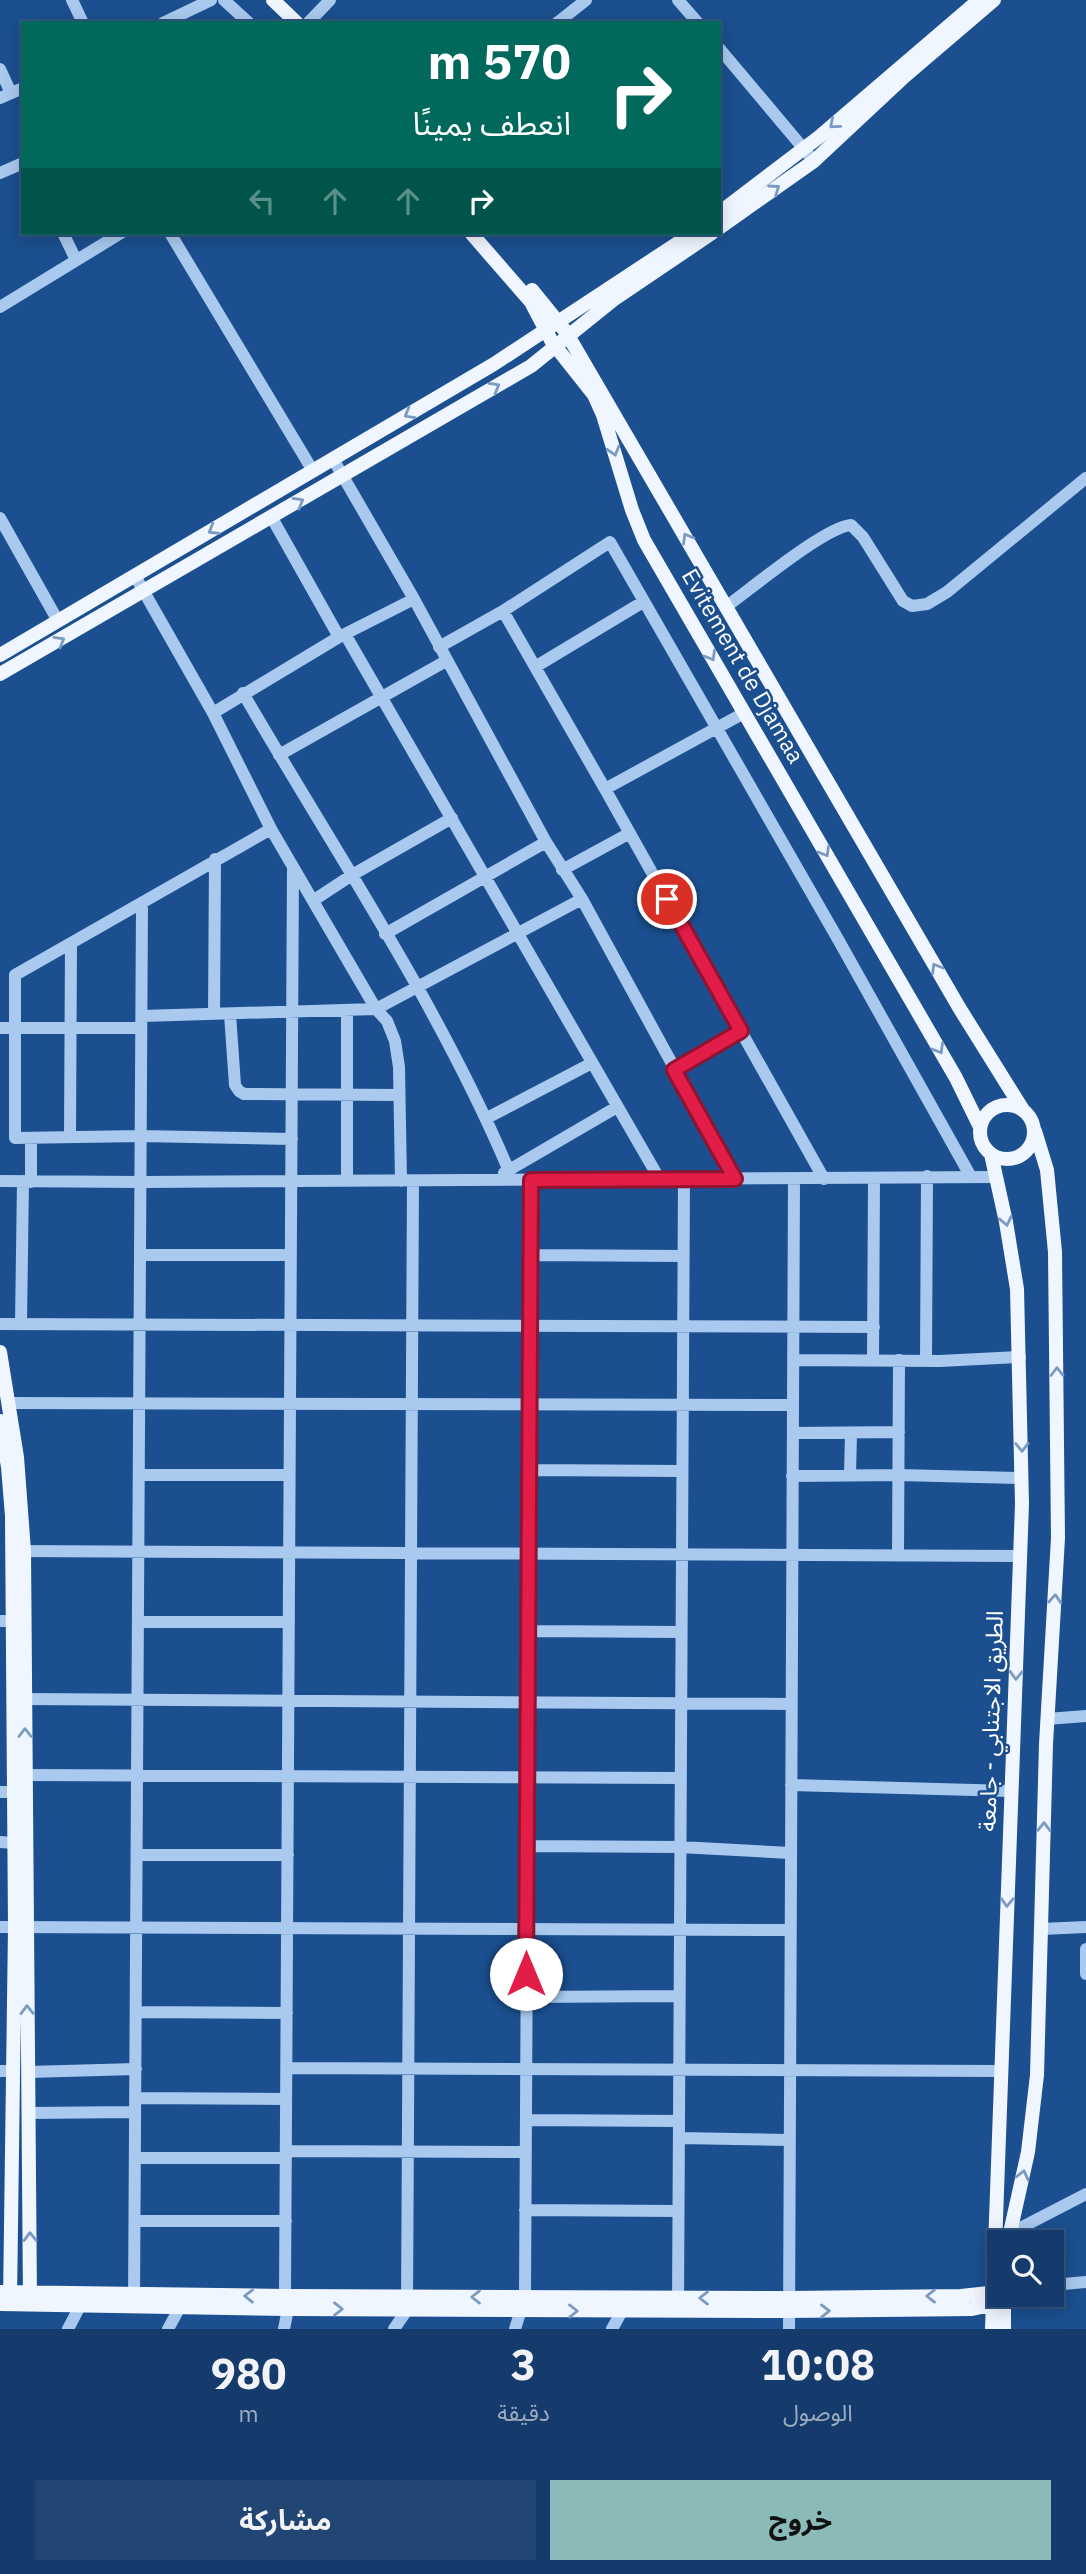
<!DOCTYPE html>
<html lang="ar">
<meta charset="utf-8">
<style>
:root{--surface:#143b6b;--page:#214673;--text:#f1f3f6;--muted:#9dadc1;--line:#33557e;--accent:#8bbbb9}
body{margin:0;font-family:"IBM Plex Sans","Noto Sans Arabic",sans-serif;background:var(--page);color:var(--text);direction:rtl;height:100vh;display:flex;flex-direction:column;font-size:26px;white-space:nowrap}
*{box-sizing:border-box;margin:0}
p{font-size:23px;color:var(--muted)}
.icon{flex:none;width:38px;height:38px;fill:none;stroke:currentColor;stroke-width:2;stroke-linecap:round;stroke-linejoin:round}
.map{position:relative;height:2329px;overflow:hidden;direction:ltr}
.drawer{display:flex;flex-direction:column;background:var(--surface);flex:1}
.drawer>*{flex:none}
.guide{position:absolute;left:21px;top:21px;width:700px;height:214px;border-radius:0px;box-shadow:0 4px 18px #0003,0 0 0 2px var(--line);direction:rtl;background:#00695c;color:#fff;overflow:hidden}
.controls{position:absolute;left:987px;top:2230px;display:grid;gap:14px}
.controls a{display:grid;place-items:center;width:77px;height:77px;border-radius:0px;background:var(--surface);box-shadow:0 4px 18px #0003,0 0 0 2px var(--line);font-size:35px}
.pin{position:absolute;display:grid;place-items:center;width:60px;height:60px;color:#fff;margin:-30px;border:4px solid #fff;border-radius:50%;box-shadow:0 2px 7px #0007}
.me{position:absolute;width:77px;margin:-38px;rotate:0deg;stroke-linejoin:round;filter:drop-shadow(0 0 5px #0008)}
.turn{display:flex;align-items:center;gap:24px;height:147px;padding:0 35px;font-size:32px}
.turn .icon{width:91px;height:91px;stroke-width:2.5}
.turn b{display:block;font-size:49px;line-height:60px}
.lanes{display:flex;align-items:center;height:66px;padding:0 35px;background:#0003;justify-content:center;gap:35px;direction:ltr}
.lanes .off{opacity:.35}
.eta{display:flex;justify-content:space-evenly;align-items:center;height:119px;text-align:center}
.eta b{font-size:42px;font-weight:700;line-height:49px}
.cta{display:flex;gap:14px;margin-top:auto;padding:14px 35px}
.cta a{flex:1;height:80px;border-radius:0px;background:var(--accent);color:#111;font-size:28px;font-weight:700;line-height:80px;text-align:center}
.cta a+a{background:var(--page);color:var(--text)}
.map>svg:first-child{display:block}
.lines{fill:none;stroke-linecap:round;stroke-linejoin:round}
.minor{stroke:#a9c9ee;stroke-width:12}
.major{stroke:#f0f6ff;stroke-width:14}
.oneway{stroke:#7b9ac1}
.route-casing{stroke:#92132f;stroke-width:18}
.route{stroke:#e11d48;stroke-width:12}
.labels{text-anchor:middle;stroke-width:5;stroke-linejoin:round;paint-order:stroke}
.street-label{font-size:23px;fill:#fff;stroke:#1b4f8f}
</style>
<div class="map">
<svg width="1086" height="2329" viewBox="0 0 1086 2329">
<rect width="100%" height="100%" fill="#1b4f8f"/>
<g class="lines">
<path class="minor" d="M72 0 83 23
M224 0 249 23
M678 0 698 23
M163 23 211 0
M308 23 330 0
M557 23 586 0
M719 48 814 161
M0 69 11 93
M0 98 23 88
M0 173 23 163
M63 233 76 260
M170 233 313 471
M0 307 121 233
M333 459 414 599 546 842 582 899 735 1179
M0 518 58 621
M272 518 339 637
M135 576 213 713 271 829 376 1009 582 899
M727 606C752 588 825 527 851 525L863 537 903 601 912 606 927 604 947 592 1086 478
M503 611 605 789 824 1179
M345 634 660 1180
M439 647 503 611 610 542 839 941 971 1177
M535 667 643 602
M243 693C334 850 438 1003 509 1171
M213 713 339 637 414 599
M279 755 446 661
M605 789 744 713
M271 829 15 975V1138L141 1136 292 1139
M562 870 630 833
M314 900 352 875 452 818
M385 934 546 842
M347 1010V1181
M214 1014 215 859
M230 1014 235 1085 239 1091 244 1094 398 1095
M142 1016 376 1009 387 1021 395 1041 399 1067 401 1181
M0 1028H141
M674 1070 741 1031
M487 1118 592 1063
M70 1136 71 943
M31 1139V1182
M504 1173 617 1107
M0 1181 141 1182 996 1177
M140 1255H291
M530 1255 683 1256
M0 1324 874 1327
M21 1324 23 1181
M793 1360 940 1361 1020 1357
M873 1360 874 1179
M926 1361 927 1176
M8 1403 793 1405
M793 1433 899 1432
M529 1470 682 1471
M139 1475H289
M850 1475 851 1433
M792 1476 899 1475 1022 1478
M15 1551 1021 1556
M898 1555 899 1360
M0 1621H12
M138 1622H289
M528 1631 681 1632
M25 1699 791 1704
M1047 1719 1086 1716
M25 1775 680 1778
M791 1785 1011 1791
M0 1792H13
M0 1842 14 1843
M527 1846 680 1847 790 1853
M137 1855H288
M0 1927 790 1930
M1041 1929 1086 1927
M1086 1949V1974
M526 1997 679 1996
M136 2012 287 2013
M287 2068 1001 2071
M0 2071H13
M28 2072 136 2069
M135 2098 286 2099
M28 2113 135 2112
M526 2120 679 2121
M679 2138 789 2140
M286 2151 525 2152
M135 2158H286
M525 2210 678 2211
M135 2221H286
M1009 2234 1086 2194
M1052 2285 1086 2282
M134 2304 142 904
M678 2307 684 1180
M68 2329 80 2306
M168 2329 180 2307
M284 2329 288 2309 285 2296 293 867
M394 2329 407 2310 413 1181
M515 2329 525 2297 531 1180
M612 2329 622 2311
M789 2329 794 1179"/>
<path class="major" d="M273 0 297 23
M719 213 819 137 979 0
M719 228 814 161 905 76 994 0
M471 233 531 302 552 342 594 395 603 415 632 510 644 540 956 1078 980 1127
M532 290 566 332 960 1009 1023 1110
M0 655 494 364 693 233
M0 674 531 366 613 300 712 233
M980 1132a27 27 0 1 1 54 0a27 27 0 1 1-54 0Z
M991 1154 1006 1222 1017 1289 1022 1504 992 2329
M0 1352 17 1457 24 1551 30 2300
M0 1421 8 1467 12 1516 15 1927 10 2301
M1008 2242 1028 2152 1037 2075 1046 1744 1058 1538 1055 1252 1047 1170 1035 1131
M0 2292 285 2296 790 2298 961 2296 998 2292
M0 2304 288 2309 789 2311 972 2309 1004 2302
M1004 2329V2295"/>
</g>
<defs><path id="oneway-chevron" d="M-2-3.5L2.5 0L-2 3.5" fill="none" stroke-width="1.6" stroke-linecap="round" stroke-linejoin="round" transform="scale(1.75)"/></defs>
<g class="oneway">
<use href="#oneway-chevron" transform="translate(834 124) rotate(140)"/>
<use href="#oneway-chevron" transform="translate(775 189) rotate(-35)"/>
<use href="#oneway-chevron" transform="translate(495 387) rotate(-30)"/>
<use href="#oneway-chevron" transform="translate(409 414) rotate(150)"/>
<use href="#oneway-chevron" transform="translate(614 451) rotate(74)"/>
<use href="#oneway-chevron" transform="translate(299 502) rotate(-30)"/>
<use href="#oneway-chevron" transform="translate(213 530) rotate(149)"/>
<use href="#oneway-chevron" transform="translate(687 538) rotate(-120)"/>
<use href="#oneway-chevron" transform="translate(60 641) rotate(-30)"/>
<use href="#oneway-chevron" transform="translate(711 656) rotate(60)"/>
<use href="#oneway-chevron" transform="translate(825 852) rotate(60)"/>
<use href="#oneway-chevron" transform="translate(936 968) rotate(-120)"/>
<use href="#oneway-chevron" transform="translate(939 1049) rotate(60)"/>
<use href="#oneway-chevron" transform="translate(1006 1221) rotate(78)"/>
<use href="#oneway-chevron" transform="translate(1057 1372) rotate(-90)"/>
<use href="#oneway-chevron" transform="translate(1022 1447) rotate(89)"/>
<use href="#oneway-chevron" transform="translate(1055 1599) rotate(-86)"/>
<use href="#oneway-chevron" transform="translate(1016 1675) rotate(92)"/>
<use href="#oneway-chevron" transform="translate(25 1733) rotate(-90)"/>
<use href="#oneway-chevron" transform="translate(1044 1827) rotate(-89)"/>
<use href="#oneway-chevron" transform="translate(1007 1902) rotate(92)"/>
<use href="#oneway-chevron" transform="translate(27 2010) rotate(-91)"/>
<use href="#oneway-chevron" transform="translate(1023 2175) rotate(-76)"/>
<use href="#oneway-chevron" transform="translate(30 2237) rotate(-91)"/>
<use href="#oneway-chevron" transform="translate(249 2296) rotate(-179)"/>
<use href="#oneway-chevron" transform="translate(931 2296) rotate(180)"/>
<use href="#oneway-chevron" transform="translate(476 2297) rotate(-180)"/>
<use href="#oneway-chevron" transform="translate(704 2298) rotate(180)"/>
<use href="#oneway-chevron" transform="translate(338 2309)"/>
<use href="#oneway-chevron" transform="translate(573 2311)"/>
<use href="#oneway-chevron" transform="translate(825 2311) rotate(-1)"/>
</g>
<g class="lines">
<defs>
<path id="route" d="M526 1974 531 1180 735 1179 674 1070 741 1031 667 899"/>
</defs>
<use href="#route" class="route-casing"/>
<use href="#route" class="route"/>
</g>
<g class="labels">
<g class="street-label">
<text transform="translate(743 666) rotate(60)" y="8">Evitement de Djamaa</text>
<text transform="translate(991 1721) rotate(-88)" y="8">الطريق الاجتنابي - جامعة</text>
</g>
</g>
</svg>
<div class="controls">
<a><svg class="icon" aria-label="search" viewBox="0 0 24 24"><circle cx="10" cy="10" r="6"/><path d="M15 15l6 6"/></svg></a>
</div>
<div class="pin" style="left:667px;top:899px;background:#d93025"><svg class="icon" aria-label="arrive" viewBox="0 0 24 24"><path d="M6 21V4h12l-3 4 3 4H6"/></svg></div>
<svg class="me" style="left:526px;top:1974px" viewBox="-20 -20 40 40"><circle r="19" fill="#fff"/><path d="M0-13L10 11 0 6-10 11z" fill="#e11d48"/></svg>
<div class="guide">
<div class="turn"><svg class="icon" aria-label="right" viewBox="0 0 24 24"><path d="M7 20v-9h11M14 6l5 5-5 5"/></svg><div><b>570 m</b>انعطف يمينًا</div></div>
<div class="lanes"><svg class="icon off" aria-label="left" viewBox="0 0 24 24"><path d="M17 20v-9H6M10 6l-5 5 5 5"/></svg><svg class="icon off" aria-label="ahead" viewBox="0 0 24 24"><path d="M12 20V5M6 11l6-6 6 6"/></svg><svg class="icon off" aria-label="ahead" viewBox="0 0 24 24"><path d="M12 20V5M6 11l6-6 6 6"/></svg><svg class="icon" aria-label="right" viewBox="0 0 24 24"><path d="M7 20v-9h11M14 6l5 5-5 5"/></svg></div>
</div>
</div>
<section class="drawer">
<div class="eta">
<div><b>10:08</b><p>الوصول</p></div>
<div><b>3</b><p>دقيقة</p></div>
<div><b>980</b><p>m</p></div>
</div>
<div class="cta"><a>خروج</a><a>مشاركة</a></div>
</section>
